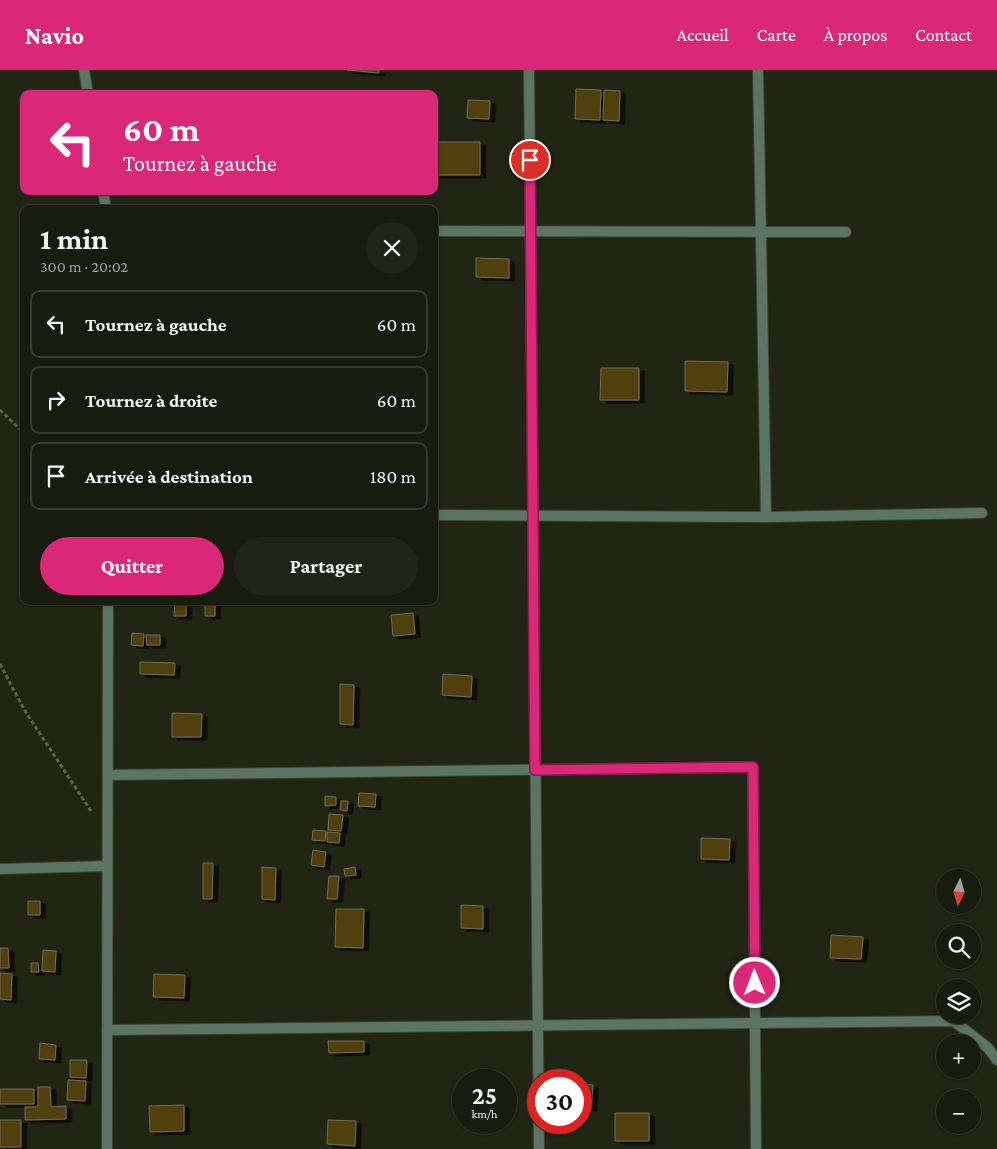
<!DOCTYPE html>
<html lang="fr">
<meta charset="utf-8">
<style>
:root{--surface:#181c0f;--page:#212518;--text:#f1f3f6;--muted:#9fa19e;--line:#363a2f;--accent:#db2777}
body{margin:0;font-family:"Crimson Pro",serif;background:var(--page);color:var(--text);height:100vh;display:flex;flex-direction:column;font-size:19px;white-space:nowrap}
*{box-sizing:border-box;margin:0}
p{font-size:16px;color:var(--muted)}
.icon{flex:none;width:28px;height:28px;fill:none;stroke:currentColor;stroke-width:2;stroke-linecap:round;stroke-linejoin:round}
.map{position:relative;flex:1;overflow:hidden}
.side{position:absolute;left:20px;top:135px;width:418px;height:400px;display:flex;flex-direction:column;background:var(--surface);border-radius:10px;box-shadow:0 1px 4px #0004,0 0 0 1px var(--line)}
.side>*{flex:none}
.top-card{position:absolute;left:20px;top:20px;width:418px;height:105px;border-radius:10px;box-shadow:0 1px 4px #0004,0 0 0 1px var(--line);background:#db2777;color:#fff;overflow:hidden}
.needle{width:32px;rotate:185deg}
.fabs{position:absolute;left:936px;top:799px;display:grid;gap:10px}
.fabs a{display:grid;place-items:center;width:45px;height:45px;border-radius:50%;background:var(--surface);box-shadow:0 1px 4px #0004,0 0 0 1px var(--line);font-size:25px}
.speed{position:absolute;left:452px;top:999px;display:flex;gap:10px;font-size:25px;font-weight:700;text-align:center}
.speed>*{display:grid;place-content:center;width:65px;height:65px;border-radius:50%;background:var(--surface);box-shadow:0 1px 4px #0004,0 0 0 1px var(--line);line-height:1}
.speed small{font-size:12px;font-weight:400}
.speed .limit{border:8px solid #d22;background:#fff;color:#111}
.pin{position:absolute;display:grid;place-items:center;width:42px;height:42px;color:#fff;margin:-21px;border:2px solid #fff;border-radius:50%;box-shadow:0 1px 5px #0007}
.me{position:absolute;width:55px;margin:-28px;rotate:359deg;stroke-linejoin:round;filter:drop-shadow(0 0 4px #0008)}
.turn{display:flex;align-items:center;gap:18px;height:105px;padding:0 20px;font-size:22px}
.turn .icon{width:65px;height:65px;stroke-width:2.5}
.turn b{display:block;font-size:35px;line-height:42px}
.round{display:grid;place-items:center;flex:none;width:52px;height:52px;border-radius:26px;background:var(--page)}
.summary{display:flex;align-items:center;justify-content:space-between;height:85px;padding:0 20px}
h1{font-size:30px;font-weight:700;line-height:38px}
.button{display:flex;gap:10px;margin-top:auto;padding:10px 20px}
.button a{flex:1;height:58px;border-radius:30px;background:var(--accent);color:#fff;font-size:20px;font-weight:700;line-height:58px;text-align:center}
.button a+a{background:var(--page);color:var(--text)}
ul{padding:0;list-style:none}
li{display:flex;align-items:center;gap:15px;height:68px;margin:0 10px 8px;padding:0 10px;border:2px solid var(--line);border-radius:10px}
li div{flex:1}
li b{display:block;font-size:19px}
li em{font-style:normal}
header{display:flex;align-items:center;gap:30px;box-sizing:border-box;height:70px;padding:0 25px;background:var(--accent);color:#fff}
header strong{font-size:24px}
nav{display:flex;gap:28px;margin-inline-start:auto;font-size:18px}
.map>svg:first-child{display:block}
.building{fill:#50400b;stroke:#736c58;filter:url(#shadow)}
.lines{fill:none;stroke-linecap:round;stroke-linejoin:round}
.street-casing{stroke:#3d4232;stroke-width:12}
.path{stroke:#5d6253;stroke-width:3;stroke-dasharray:4 2.5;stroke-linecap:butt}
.street{stroke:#5b7463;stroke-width:10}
.route-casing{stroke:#8e194d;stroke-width:12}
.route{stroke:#db2777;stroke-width:9}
</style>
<header>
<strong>Navio</strong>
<nav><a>Accueil</a><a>Carte</a><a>À propos</a><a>Contact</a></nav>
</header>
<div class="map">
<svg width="997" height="1079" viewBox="0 0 997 1079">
<defs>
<filter id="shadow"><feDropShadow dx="5.5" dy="3" stdDeviation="0" flood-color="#0009"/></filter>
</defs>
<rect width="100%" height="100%" fill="#202514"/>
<path class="building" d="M347 0H379V3Z
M576 19 601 20 600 50 575 49Z
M604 20 620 21 619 51 603 50Z
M468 30 490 31 489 49 467 48Z
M434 72H480V105H434Z
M476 188 509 189V208L476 207Z
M685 291 728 292 727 322 685 321Z
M601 298H639V330H600Z
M175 532 186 533V546H174Z
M205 532H215V546H205Z
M413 543 415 564 393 566 391 545Z
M132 563 144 564 143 576 131 575Z
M146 565H160V575H147Z
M140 592 175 593 174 605 140 604Z
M443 604 472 606 471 627 442 625Z
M340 614 354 615 353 655 340 654Z
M172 643 202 644 201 667H172Z
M359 723 376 724 375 737 358 736Z
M325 726 336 727V735L325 736Z
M341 731H348L347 741 340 740Z
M329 744 343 745 341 761 328 760Z
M313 760 326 761 325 771 312 770Z
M327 762 340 763 339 773 327 772Z
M701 768 730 769 729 790 701 789Z
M313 780 326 782 324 797 311 795Z
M203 793H213L212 829H203Z
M262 797 276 798 275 830 262 829Z
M355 797 356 805 345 806 344 799Z
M329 806H339L337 829H327Z
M28 831H40V845H28Z
M461 835 483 836V859L461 858Z
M336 839H364L363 878 335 877Z
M831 865 863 867 861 889 830 888Z
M0 878H8L9 898H0Z
M43 880 56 881 55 902 42 901Z
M31 893H38L39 902H31Z
M0 903 12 904 11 930 0 929Z
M154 904 185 905 184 928 153 927Z
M328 971H364V982L329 983Z
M40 973 56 975 55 990 39 989Z
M70 990H87L86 1008 70 1007Z
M68 1010 86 1011 85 1031 67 1030Z
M581 1014 593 1015 591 1038 581 1037Z
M38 1017H50L51 1037 66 1036V1049L25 1050V1037H38Z
M0 1019H34V1034H0Z
M184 1035V1061L150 1062 149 1036Z
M615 1043H649V1071H615Z
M0 1050H21V1077H0Z
M328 1050 356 1051 355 1076 327 1074Z"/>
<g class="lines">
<defs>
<path id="street" d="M84 0 88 24
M529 0 539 1079
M758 0 766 447
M103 121 106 139
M434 161 846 162
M434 445 766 447 982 443
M108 705 753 697 756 1079
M0 799 107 796
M107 960 954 951 988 978 997 990
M107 1079 108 531"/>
</defs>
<use href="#street" class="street-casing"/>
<path class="path" d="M0 340 24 363
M0 594 25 641 91 741"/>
<use href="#street" class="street"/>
</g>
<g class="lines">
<defs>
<path id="route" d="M530 90 535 700 753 697 755 913"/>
</defs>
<use href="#route" class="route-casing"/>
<use href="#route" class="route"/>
</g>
</svg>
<div class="fabs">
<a><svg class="needle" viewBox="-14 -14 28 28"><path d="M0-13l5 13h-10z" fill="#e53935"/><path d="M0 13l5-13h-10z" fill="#9fa19e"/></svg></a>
<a><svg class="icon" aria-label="search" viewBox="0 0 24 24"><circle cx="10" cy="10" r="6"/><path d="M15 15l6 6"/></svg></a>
<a><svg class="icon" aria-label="layers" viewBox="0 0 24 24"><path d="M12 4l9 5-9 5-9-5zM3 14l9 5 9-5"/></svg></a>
<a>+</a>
<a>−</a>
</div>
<div class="speed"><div>25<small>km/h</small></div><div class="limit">30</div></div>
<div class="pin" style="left:530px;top:90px;background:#d93025"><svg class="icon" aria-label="arrive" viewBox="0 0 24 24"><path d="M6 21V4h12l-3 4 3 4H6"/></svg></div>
<svg class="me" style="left:755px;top:913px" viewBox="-20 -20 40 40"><circle r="17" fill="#db2777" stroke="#fff" stroke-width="3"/><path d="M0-11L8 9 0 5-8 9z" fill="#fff"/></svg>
<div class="top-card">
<div class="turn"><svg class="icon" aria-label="left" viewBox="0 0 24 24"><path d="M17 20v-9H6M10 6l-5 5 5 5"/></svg><div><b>60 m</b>Tournez à gauche</div></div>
</div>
<section class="side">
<div class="summary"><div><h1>1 min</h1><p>300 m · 20:02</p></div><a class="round"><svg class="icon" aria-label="close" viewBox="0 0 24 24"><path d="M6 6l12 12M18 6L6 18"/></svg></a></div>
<ul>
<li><svg class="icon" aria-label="left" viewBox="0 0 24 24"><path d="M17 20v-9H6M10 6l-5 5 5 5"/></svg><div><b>Tournez à gauche</b></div><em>60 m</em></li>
<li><svg class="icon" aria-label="right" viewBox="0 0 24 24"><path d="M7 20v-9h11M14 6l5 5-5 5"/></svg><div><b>Tournez à droite</b></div><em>60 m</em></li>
<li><svg class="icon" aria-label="arrive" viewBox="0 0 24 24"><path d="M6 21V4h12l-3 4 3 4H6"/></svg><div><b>Arrivée à destination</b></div><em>180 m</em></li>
</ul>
<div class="button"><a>Quitter</a><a>Partager</a></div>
</section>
</div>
